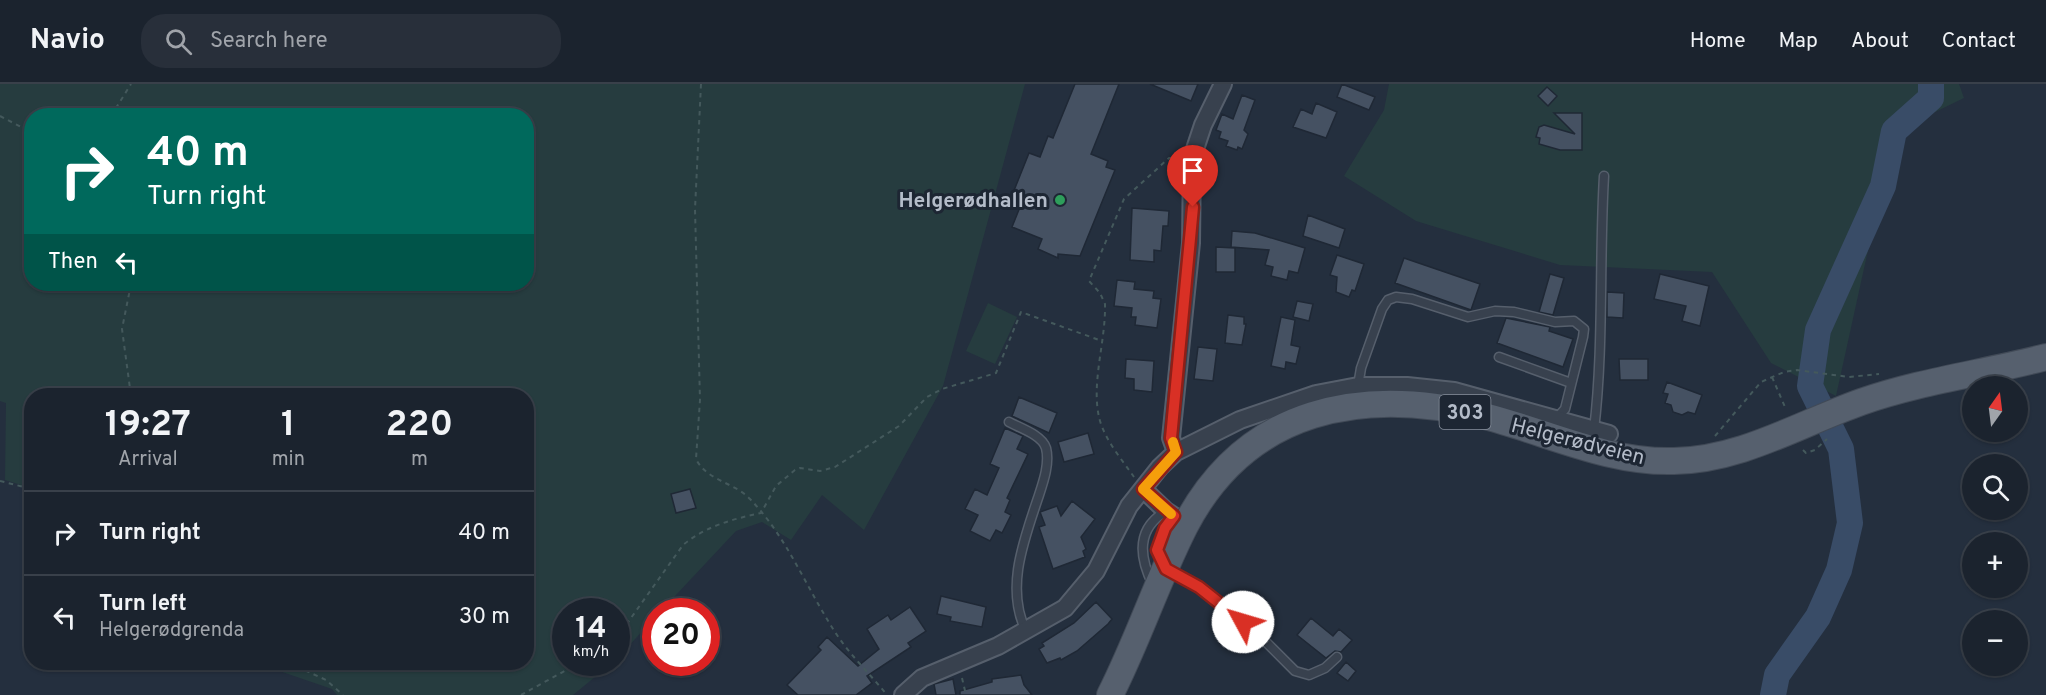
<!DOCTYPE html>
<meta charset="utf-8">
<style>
:root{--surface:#1b232e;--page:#282f3a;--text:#f1f3f6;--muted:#a0a4aa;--line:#39404a}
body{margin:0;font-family:Overpass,sans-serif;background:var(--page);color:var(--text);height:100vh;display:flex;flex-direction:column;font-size:22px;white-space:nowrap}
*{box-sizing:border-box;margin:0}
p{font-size:20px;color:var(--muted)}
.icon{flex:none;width:33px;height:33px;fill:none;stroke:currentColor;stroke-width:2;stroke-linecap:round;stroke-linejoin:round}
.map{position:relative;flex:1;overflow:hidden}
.sheet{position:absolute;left:24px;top:304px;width:510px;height:282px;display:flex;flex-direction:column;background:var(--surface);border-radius:24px;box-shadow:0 2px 4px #0004,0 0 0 2px var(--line)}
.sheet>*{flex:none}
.banner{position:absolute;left:24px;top:24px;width:510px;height:183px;border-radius:24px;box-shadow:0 2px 4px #0004,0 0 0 2px var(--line);background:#00695c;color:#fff;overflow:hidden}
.needle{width:39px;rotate:14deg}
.controls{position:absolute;left:1962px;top:292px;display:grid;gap:12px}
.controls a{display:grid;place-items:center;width:66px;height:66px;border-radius:50%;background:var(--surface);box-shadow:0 2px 4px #0004,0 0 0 2px var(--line);font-size:30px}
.speed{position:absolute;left:552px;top:514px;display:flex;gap:12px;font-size:30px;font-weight:700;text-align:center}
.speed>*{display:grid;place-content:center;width:78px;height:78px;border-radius:50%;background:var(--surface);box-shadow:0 2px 4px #0004,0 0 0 2px var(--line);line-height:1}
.speed small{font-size:15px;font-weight:400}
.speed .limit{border:9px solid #d22;background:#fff;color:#111}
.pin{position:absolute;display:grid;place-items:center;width:51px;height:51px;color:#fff;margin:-62px -26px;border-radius:50% 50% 50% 0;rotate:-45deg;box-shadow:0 0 6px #0007}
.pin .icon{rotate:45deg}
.me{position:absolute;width:66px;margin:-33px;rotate:309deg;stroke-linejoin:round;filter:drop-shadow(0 0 4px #0008)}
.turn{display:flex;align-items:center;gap:21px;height:126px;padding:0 24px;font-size:27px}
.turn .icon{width:78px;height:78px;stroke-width:2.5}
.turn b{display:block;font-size:42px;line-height:51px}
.then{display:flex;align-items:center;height:57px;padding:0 24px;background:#0003;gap:12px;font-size:22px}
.eta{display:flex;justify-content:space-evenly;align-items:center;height:102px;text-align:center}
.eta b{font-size:36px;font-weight:700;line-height:42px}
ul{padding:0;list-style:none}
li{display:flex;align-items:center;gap:18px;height:84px;padding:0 24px;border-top:2px solid var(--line)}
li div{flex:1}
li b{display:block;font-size:22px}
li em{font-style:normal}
header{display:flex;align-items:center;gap:36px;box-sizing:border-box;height:84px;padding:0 30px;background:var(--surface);border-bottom:2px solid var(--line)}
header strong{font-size:28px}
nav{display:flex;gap:33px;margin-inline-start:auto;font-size:21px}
.search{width:420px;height:54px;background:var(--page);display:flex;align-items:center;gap:15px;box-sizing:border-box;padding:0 21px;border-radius:24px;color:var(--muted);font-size:22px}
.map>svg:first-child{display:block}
.green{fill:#263c3f;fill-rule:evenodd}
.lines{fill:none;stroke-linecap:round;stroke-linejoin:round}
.river{stroke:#394c67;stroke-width:26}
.building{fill:#455162;stroke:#1f2835;stroke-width:1.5}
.lane-casing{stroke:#565f6c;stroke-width:11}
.street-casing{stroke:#565f6c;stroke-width:20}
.primary-casing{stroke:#414a57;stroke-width:28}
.path{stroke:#44595c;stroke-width:2;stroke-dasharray:4.5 4.5;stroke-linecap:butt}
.lane{stroke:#38414e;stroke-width:8}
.street{stroke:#38414e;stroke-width:16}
.primary{stroke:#56606e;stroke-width:26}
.route-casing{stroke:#8d1f18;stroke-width:15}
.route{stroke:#d93025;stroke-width:10}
.slow{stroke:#f59e0b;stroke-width:10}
.leisure-dot{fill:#2e9e5b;stroke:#1d2633;stroke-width:2}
.labels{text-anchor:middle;stroke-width:6;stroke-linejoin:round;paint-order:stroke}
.shield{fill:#1d2633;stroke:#878f9c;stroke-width:1.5}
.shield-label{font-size:20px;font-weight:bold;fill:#b4bcc9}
.poi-label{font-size:21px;font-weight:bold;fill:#b4bcc9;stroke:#1d2633;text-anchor:end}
.street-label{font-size:21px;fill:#b4bcc9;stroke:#1d2633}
</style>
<header>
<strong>Navio</strong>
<div class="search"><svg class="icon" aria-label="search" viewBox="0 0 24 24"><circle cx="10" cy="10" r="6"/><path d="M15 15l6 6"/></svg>Search here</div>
<nav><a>Home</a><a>Map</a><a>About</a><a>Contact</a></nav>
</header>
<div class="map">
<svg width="2046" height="611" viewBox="0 0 2046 611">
<rect width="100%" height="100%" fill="#242f3e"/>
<path class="green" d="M0 0H1025L943 302 864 446 822 411 791 456 762 438 736 447 660 528H656L655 533 617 575 616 528H566V579H612L573 611H337L332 605 256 579H526V312H32L31 404 5 396 6 319 0 317ZM32 32H526V200H32Z
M1389 0H1959L1964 14 1894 48 1836 312 1771 279 1712 188 1560 181 1416 137 1344 92 1384 26Z
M988 219 1017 233 995 280 966 267Z"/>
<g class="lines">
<path class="river" d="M1773 611 1777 591 1818 533 1839 486 1850 439 1841 365 1810 302 1818 246 1883 102 1894 47 1931 14V0"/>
</g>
<path class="building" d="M1075 0H1119L1091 70 1108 77 1106 83 1115 86 1080 172 1058 170V174L1038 165 1042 155 1012 143 1022 118 1011 114 1029 69 1040 73 1048 52 1053 54Z
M1150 0H1198L1191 17Z
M1342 0 1375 13 1369 26 1337 13Z
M1547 3 1557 12 1548 22 1538 12Z
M1242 11 1255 16 1244 46 1248 50 1242 65 1238 63 1237 66 1226 62 1228 57 1219 54 1221 48 1216 46 1222 30 1233 35Z
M1316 19 1337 28 1326 54 1293 43 1301 25 1312 30Z
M1554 29H1582V66H1560L1539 60 1540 54 1536 53 1539 43 1544 41 1575 50Z
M1132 124 1169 127 1168 142H1163L1161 167 1154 166V178L1130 176Z
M1308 131 1345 145 1339 164 1303 152Z
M1232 147 1255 149 1305 164 1298 189 1289 187 1287 196 1271 192 1273 183 1265 181 1269 166 1231 163Z
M1216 163 1235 164V188H1216Z
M1337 171 1364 180 1355 207 1352 206 1349 213 1336 208 1337 193 1330 191Z
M1404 174 1480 200 1471 226 1395 199Z
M1550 190 1564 194 1553 231 1539 228Z
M1660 190 1709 202 1700 242 1682 237 1686 222 1654 215Z
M1117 196 1135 198 1134 205 1154 207 1153 214 1161 215 1157 244 1135 241 1136 233H1131L1132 224 1114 222Z
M1607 208 1624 209 1623 234 1607 233Z
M1297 217 1313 220 1309 237 1293 233Z
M1228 231 1244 233V240H1246L1242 261 1225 259Z
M1281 233 1295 236 1291 261 1300 263 1296 280 1286 278 1285 285 1271 282Z
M1506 234 1550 243 1549 247 1573 255 1563 283 1497 259Z
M1198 263 1217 265 1213 297 1194 295Z
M1126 275 1154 277 1152 308 1134 306V295L1125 294Z
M1619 275H1648V296H1620Z
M1667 298 1702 311 1695 330 1688 328 1682 331 1673 328 1671 321 1665 319 1668 310 1663 309Z
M1019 313 1057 329 1049 349 1012 332Z
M1005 344 1023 352 1017 365 1028 370 1007 414 1010 416 1005 428 1011 431 1002 449 996 446 990 457 970 447 978 431 965 425 975 405 987 411 999 384 990 380Z
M1088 349 1094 370 1064 378 1058 358Z
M690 405 696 424 676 429 671 410Z
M1072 417 1095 435 1081 453 1086 465 1083 467 1085 473 1053 485 1039 443 1045 441 1040 428 1057 422 1061 432Z
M941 512 986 523 982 543 950 537 951 533 937 530Z
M1096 518 1112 535 1108 540 1077 567 1061 576 1060 574 1047 579 1039 565 1044 562 1042 559 1074 539Z
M910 523 926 547 908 559 911 563 867 592 872 599 856 611H798L787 601 821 566 818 563 827 553 858 582 879 565 867 545 888 531 891 536Z
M1311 534 1333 552 1339 545 1352 556 1341 568 1335 567 1326 574 1297 551Z
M1346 578 1356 587 1348 597 1337 589Z
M1021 591 1024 601 1032 611H960V607L992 598V595Z
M953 595 956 611H936L934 600Z"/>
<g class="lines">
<defs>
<path id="lane" d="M1499 273 1571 299
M1358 302 1361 284 1382 225 1388 216 1396 213 1412 215 1468 233 1495 227 1514 228 1555 238 1574 237 1584 245 1583 253 1565 325 1556 335
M1009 338C1020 344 1042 351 1046 364 1050 380 1043 399 1038 414 1024 456 1005 504 1026 547
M1594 346C1604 262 1599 177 1604 92
M1174 432 1165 444 1157 466 1166 485 1199 503 1257 549 1295 587 1309 591 1325 584 1337 573
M1153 501C1139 473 1136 445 1166 427"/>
<path id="street" d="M1176 368 1171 354 1191 159 1192 74 1203 41 1223 0
M1143 405 1166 427 1186 440
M903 611 922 594 998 562 1065 524 1096 487 1129 422 1160 383 1176 368 1240 336 1316 310 1358 302H1407L1454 307 1609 350"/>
<path id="primary" d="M1110 611C1138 556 1157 497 1185 442 1247 323 1363 302 1484 332 1547 348 1608 379 1674 377 1741 376 1799 340 1861 318 1921 297 1985 289 2046 273"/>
</defs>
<use href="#lane" class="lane-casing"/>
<use href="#street" class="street-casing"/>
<use href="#primary" class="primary-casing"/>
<path class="path" d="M701 0 695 125 700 316 696 375C707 397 734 398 750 415 788 454 807 506 837 551 851 572 871 591 887 611
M0 32 23 44H32
M111 32 131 0
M131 200 122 245 131 312
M1772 293 1785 323
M1715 352 1761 298 1784 288 1797 286 1849 293 1879 290
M1803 366 1806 369 1815 366 1827 355
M1134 393C1122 376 1106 357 1100 337 1090 301 1106 258 1105 220L1100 209 1089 197 1124 115 1169 74H1176
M0 397 32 405
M616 555 683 461C706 442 733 435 761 429L776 402 795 386 800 384 820 387 835 383 899 342 927 313 942 305 996 289 1021 228 1102 257
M289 579 326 596 343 611
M962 594 966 611
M521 611 579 579"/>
<use href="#lane" class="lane"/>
<use href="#street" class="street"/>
<use href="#primary" class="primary"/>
</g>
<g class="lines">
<defs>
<path id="route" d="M1193 123 1171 354 1176 368 1143 405 1174 432 1165 444 1157 466 1166 485 1199 503 1243 538"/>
</defs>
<use href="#route" class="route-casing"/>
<use href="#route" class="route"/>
<path class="slow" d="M1171 430 1143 405 1176 368 1173 358"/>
</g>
<circle class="leisure-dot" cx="1060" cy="116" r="6"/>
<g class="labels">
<rect class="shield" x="1439.5" y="311" width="51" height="34" rx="4.5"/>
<g class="shield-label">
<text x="1465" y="335">303</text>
</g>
<g class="poi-label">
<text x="1048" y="123">Helgerødhallen</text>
</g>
<g class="street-label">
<text transform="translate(1578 357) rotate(14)" y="7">Helgerødveien</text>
</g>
</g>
</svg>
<div class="controls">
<a><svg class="needle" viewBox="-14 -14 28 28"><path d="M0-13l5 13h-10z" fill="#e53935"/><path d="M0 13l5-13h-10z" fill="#a0a4aa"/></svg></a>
<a><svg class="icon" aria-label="search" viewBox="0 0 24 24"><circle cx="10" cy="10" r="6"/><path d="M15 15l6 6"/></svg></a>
<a>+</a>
<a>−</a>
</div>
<div class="speed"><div>14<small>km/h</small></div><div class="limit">20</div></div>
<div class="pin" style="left:1193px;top:123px;background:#d93025"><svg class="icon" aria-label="arrive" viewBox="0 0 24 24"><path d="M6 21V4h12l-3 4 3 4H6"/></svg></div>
<svg class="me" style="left:1243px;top:538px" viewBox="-20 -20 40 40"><circle r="19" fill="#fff"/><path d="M0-13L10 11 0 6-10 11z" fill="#d93025"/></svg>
<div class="banner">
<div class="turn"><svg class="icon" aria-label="right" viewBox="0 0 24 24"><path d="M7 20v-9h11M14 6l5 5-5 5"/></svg><div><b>40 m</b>Turn right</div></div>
<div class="then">Then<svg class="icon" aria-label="left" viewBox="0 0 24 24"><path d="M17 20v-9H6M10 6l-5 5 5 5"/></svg></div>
</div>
<section class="sheet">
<div class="eta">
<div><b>19:27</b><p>Arrival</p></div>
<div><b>1</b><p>min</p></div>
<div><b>220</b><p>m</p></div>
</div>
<ul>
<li><svg class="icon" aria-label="right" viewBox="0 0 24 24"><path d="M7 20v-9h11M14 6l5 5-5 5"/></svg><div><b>Turn right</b></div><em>40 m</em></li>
<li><svg class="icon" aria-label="left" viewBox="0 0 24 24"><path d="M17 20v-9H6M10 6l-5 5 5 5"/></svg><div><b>Turn left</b><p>Helgerødgrenda</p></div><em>30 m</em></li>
</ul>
</section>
</div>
